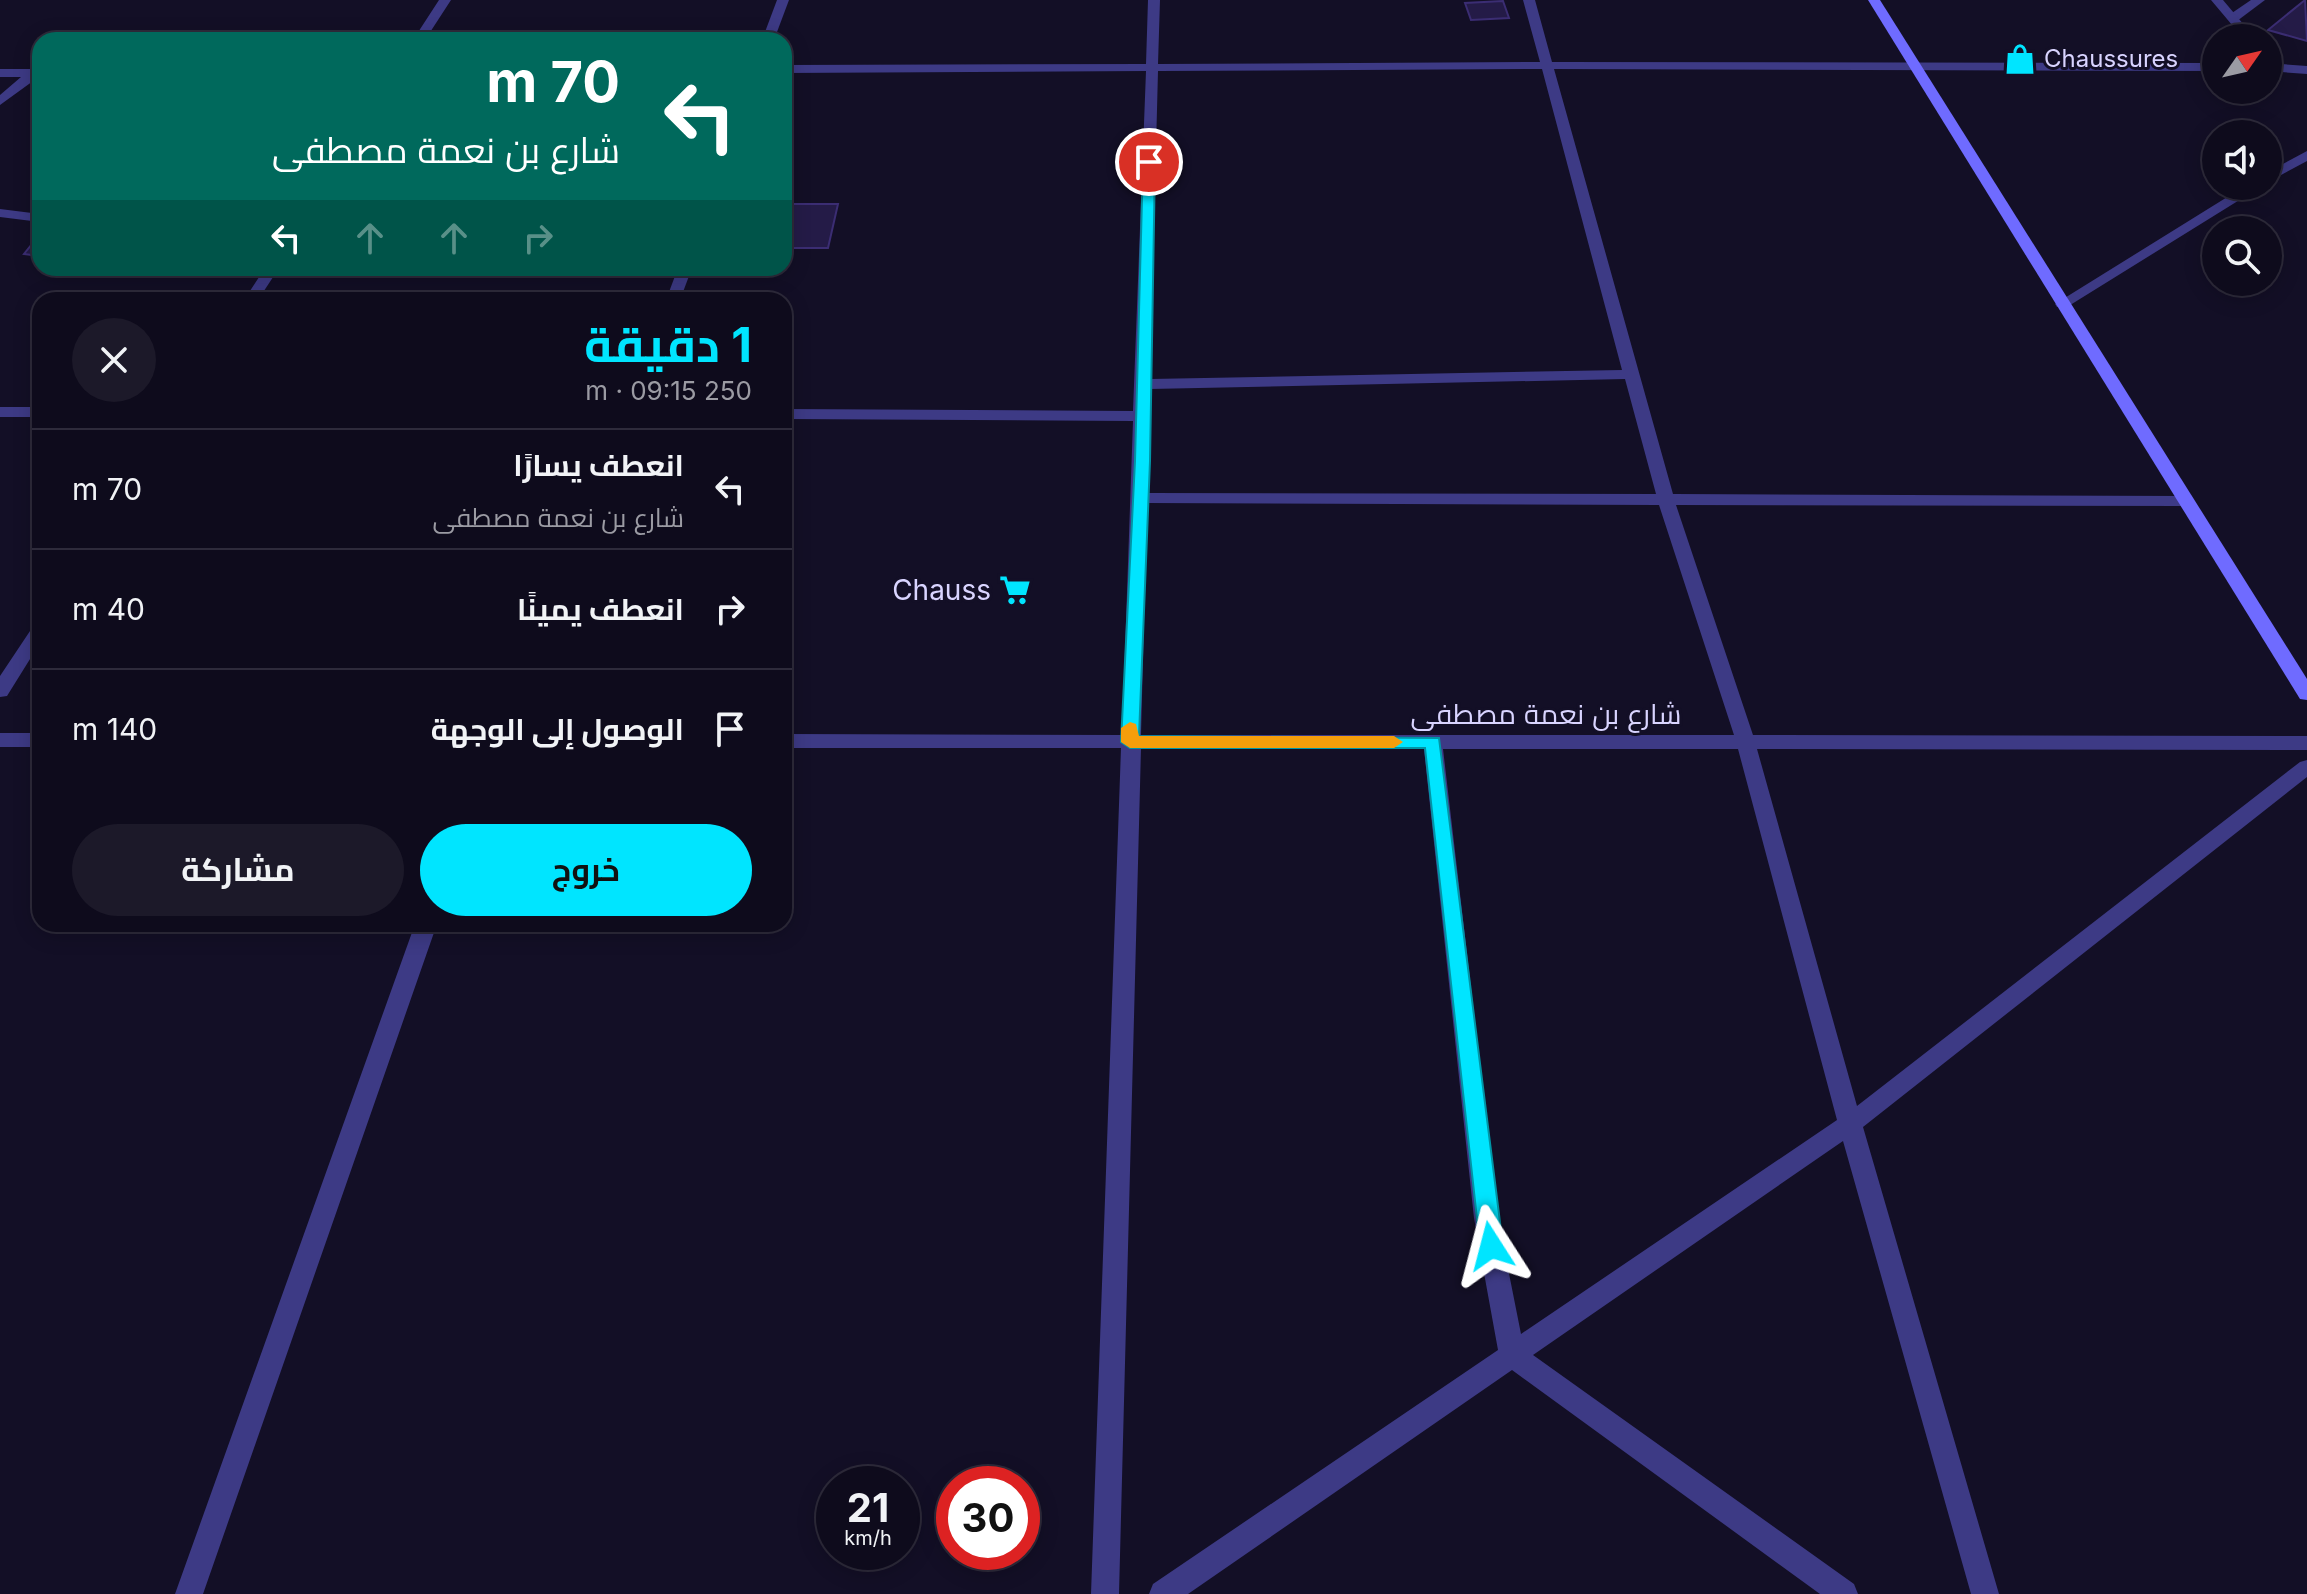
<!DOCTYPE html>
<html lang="ar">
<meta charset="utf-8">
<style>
:root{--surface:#0e0b1c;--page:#1c1929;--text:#f1f3f6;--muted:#9b9ba3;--line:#2e2b3b;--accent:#00e5ff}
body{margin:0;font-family:Inter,Cairo,sans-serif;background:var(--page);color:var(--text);direction:rtl;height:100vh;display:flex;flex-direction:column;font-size:30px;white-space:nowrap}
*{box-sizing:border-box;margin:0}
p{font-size:26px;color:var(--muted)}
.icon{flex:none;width:44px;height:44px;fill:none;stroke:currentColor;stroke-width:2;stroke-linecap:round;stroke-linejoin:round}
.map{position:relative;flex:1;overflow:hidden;direction:ltr}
.drawer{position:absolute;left:32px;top:292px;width:760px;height:640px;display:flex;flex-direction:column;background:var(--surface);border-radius:24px;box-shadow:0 4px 20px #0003,0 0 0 2px var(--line);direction:rtl}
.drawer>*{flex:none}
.hud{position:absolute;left:32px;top:32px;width:760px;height:244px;border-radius:24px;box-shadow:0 4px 20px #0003,0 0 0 2px var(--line);direction:rtl;background:#00695c;color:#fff;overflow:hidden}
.needle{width:52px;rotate:56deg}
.fabs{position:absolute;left:2202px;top:24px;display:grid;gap:16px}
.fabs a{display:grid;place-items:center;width:80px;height:80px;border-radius:50%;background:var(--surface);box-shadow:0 4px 20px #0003,0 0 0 2px var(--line);font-size:40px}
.speed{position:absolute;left:816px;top:1466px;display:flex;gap:16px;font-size:40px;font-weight:700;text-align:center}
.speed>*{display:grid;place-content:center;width:104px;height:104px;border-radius:50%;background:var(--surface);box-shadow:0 4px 20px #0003,0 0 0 2px var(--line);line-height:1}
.speed small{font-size:20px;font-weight:400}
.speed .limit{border:12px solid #d22;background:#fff;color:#111}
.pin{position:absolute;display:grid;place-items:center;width:68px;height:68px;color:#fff;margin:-34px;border:4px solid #fff;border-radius:50%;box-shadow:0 2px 8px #0007}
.me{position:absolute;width:88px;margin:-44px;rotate:351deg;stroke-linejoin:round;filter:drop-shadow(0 0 6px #0008)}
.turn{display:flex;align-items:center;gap:28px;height:168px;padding:0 40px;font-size:36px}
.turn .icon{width:104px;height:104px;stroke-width:2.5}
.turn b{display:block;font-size:56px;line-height:68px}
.lanes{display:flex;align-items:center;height:76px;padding:0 40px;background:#0003;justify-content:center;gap:40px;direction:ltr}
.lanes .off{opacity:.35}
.round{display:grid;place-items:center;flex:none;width:84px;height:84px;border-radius:42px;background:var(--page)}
.head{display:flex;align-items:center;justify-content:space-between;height:136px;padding:0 40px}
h1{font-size:48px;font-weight:700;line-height:60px;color:var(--accent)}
.button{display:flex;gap:16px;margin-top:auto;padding:16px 40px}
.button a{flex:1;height:92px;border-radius:48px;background:var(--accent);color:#111;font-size:32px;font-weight:700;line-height:92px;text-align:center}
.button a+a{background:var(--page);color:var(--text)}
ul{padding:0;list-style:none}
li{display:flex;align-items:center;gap:24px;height:120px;padding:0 40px;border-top:2px solid var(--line)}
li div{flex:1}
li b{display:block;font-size:30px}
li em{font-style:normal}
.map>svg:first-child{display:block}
.building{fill:#241b47;stroke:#3b2d73;stroke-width:2}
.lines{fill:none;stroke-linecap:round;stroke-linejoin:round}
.service{fill:#3d3a85;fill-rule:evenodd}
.minor{fill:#3d3a85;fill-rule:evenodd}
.secondary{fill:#6f6bff;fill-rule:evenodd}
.route{fill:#00e5ff;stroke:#0095a6;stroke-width:2}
.slow{fill:#f59e0b}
.labels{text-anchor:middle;stroke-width:6;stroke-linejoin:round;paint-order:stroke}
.far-poi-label{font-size:24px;fill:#d9d4ff;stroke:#130f26;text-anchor:start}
.poi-label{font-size:28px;fill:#d9d4ff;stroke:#130f26;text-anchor:end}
.street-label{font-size:28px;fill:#d9d4ff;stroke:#130f26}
</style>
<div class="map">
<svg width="2307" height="1594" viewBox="0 0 2307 1594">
<rect width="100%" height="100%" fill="#130f26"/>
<path class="building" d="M2305 0 2307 41 2268 30Z
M1503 1 1509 18 1471 20 1465 3Z
M784 204H838L828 248H784Z
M40 234V256L24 254Z"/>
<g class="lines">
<path class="service" d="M2251 0H2265L2237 21H2229V15Z"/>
<path class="minor" d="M439 0H451L425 40H413Z
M777 0H789L774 40H762Z
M1148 0H1160L1158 64 1540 62 1523 0H1535L1552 62 2216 63V71L1554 69 1673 494 2186 496 2194 501 2186 506 1676 505 1753 735 2307 736V750L1757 749 1857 1106 2300 762 2307 760V777L1863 1127 1999 1594H1971L1843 1141 1533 1355 1854 1584 1858 1594H1820L1512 1370 1188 1594H1149L1153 1584 1498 1350 1474 1218 1424 749 1141 748 1119 1594H1091L1121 748H784V734L1122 735 1133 421 784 419V409L1133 411 1146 71 784 73V65L1146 64ZM1542 69 1622 370 1150 379 1158 71ZM1625 379 1656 494 1147 493 1150 389ZM1147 503 1659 505 1734 735H1141ZM1443 749H1738L1837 1120 1521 1334 1498 1218Z
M2211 0H2223L2255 38H2243Z
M2268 63 2307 66V74L2268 71Z
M0 69H36L40 70V76L0 105V95L21 77H0Z
M2307 151V161L2268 182V172Z
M2245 186H2262L2067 307H2057L2055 304Z
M0 209 40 214V222L0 217Z
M265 268H279L258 300H244Z
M678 268H692L680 300H666Z
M0 407H40V417H0Z
M40 623V643L7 696 0 697V676L34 625Z
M0 733H40V747H0Z
M415 924H437L203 1594H175Z"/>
<path class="secondary" d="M1868 0H1880L2307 679V700L2300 699Z"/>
</g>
<path class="route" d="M1149 159 1155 162 1150 461 1139 736 1439 738 1503 1246 1499 1253 1491 1256 1483 1253 1480 1246 1425 748H1130L1121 742 1135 461 1143 162Z"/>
<path class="slow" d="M1130 722 1136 724 1139 736H1394L1403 742 1394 748H1130L1121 742V728Z"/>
<defs>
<symbol id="shop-bare" viewBox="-9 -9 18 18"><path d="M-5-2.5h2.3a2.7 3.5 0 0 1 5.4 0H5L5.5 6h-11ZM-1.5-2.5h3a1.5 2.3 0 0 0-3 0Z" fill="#00e5ff" stroke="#130f26" stroke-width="2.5" paint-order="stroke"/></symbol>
<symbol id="supermarket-bare" viewBox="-9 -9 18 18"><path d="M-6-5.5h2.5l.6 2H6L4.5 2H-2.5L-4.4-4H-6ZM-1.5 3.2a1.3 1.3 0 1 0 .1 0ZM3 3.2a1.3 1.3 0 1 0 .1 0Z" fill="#00e5ff" stroke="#130f26" stroke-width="2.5" paint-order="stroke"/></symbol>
</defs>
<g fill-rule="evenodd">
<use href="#shop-bare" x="1998" y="37" width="44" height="44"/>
<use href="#supermarket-bare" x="993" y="568" width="44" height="44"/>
</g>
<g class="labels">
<g class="far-poi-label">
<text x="2044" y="67">Chaussures</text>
</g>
<g class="poi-label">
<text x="991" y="600">Chauss</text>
</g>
<g class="street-label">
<text x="1546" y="724">شارع بن نعمة مصطفى</text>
</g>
</g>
</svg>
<div class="fabs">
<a><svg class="needle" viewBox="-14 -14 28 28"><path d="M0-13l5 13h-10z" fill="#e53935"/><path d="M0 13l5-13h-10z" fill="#9b9ba3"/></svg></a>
<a><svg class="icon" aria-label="sound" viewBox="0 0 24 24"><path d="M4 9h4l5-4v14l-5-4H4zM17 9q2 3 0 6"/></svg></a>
<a><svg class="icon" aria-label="search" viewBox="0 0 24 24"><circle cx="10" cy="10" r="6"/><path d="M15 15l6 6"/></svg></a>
</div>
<div class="speed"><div>21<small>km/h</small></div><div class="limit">30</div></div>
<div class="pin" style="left:1149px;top:162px;background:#d93025"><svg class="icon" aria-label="arrive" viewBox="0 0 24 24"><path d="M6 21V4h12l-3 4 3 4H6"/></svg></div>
<svg class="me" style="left:1491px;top:1246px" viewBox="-20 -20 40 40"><path d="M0-17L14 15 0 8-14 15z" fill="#00e5ff" stroke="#fff" stroke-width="4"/></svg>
<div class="hud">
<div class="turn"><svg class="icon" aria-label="left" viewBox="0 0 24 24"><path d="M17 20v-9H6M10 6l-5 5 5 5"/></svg><div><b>70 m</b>شارع بن نعمة مصطفى</div></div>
<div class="lanes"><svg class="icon" aria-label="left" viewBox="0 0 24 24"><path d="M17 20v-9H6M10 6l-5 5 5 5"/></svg><svg class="icon off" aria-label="ahead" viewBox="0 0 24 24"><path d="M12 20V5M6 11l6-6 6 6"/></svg><svg class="icon off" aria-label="ahead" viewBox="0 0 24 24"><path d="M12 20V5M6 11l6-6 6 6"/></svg><svg class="icon off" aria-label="right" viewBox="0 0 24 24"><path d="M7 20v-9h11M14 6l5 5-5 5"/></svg></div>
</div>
<section class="drawer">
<div class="head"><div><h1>1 دقيقة</h1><p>250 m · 09:15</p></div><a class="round"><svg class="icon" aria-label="close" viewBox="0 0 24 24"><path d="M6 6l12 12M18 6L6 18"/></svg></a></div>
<ul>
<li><svg class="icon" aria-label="left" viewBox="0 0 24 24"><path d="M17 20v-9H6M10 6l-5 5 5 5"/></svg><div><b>انعطف يسارًا</b><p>شارع بن نعمة مصطفى</p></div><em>70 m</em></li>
<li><svg class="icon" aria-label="right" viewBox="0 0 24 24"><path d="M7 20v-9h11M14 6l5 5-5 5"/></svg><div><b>انعطف يمينًا</b></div><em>40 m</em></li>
<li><svg class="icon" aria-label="arrive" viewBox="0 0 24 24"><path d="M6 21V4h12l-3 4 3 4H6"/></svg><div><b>الوصول إلى الوجهة</b></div><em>140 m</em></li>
</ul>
<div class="button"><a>خروج</a><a>مشاركة</a></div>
</section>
</div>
